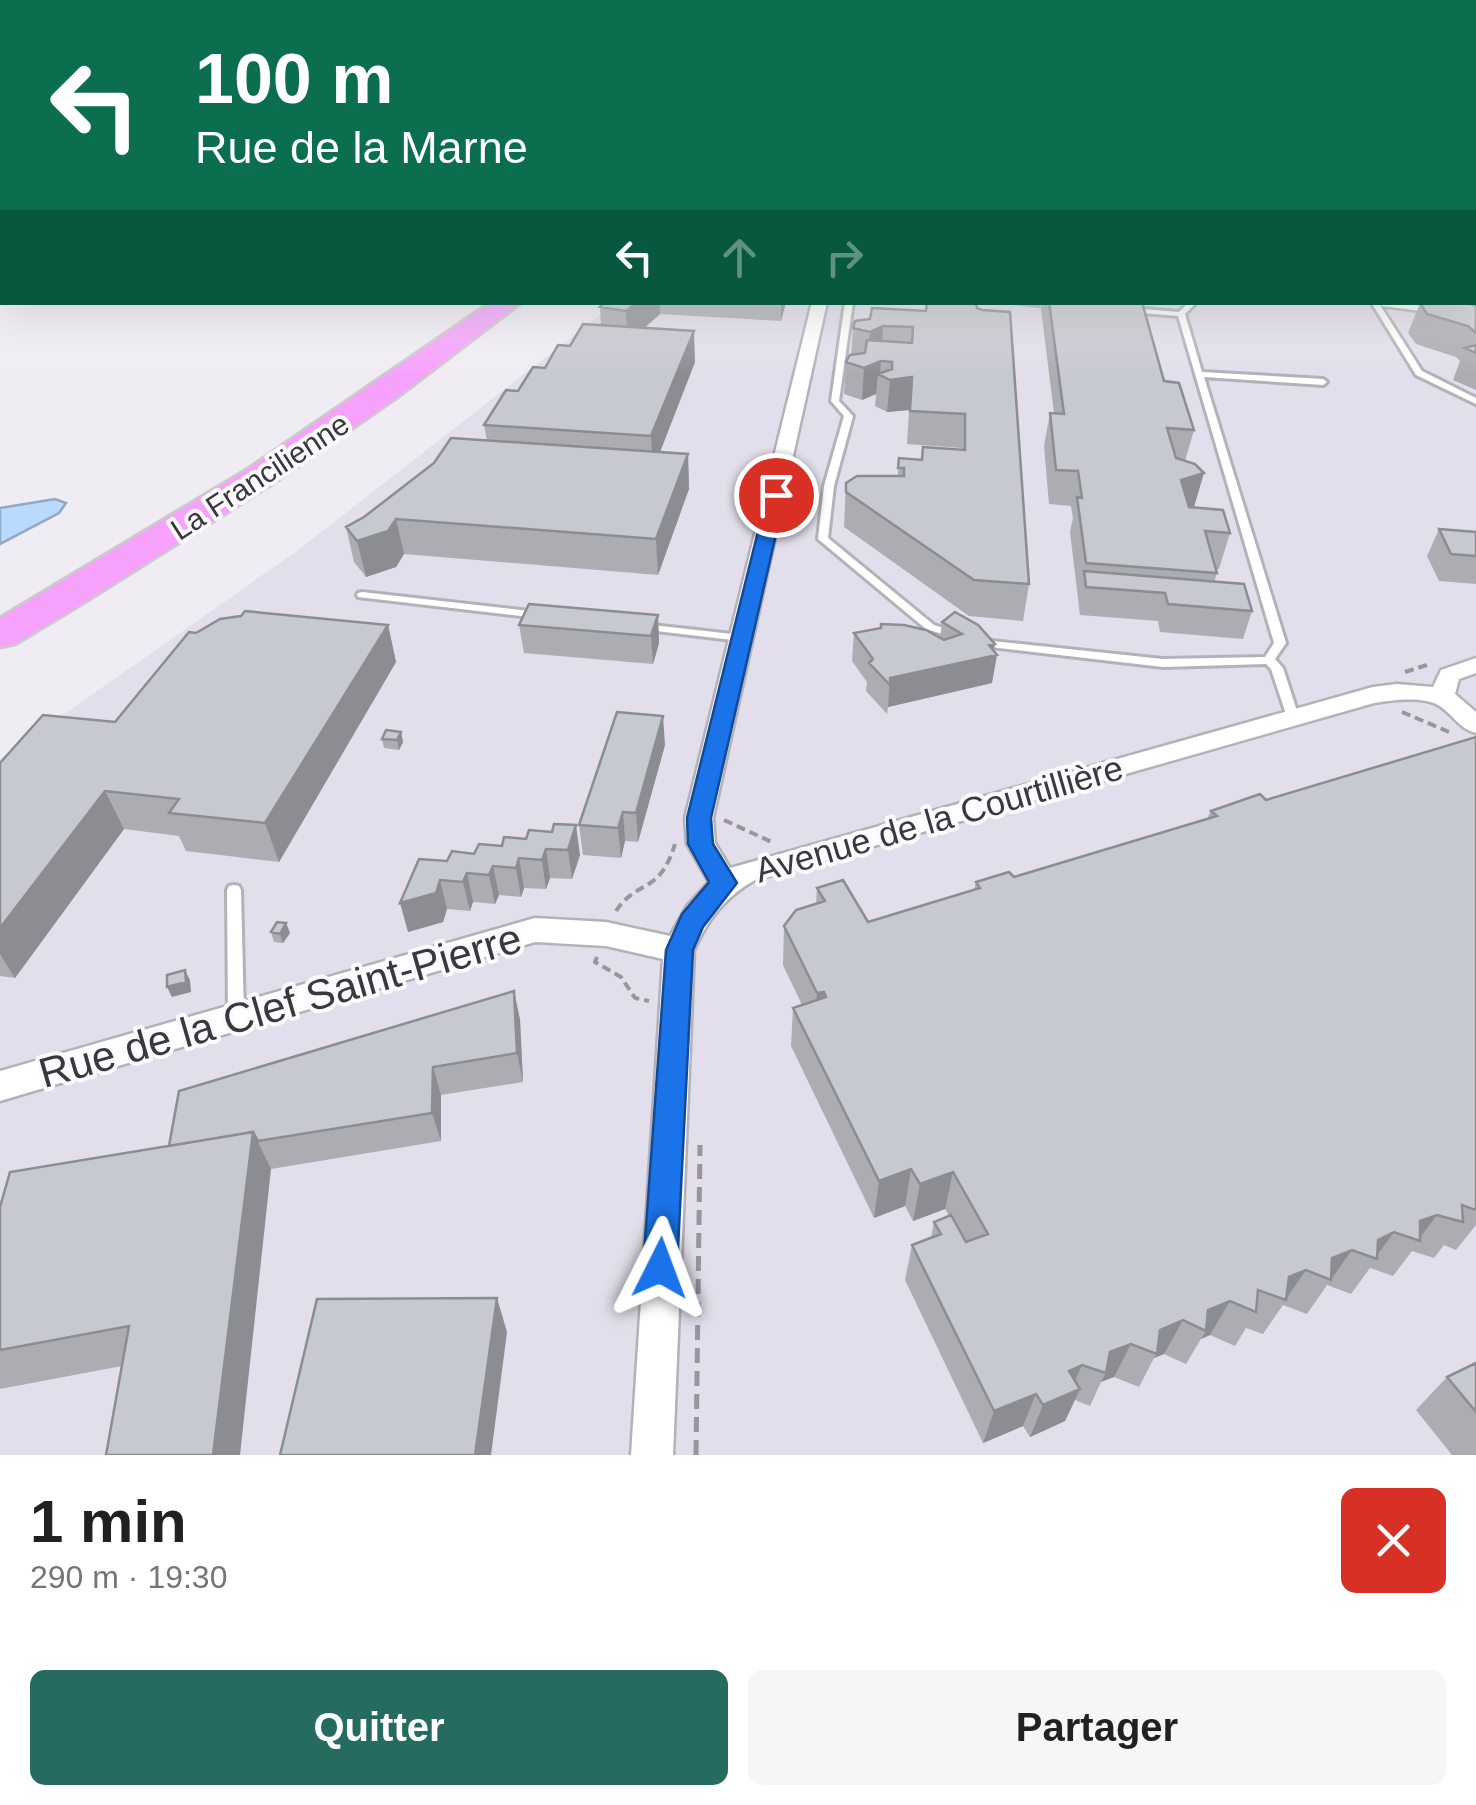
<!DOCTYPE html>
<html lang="fr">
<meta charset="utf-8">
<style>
:root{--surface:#fff;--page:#f6f6f6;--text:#202124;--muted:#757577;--accent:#266b5f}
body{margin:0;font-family:Helvetica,sans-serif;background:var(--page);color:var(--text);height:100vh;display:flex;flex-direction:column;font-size:38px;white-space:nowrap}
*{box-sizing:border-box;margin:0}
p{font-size:32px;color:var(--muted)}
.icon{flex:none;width:55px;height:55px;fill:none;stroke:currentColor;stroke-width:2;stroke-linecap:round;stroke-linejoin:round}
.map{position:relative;height:1455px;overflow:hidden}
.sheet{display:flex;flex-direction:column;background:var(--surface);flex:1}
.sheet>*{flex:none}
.top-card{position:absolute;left:0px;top:0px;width:1478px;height:305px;box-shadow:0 10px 40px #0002;background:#0b6e4f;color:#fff;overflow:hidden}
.pin{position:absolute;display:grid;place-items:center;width:85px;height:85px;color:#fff;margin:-42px;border:5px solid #fff;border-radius:50%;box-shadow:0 2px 10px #0007}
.me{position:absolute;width:110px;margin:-55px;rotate:3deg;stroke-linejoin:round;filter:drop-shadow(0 0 8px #0008)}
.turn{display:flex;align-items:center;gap:35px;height:210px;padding:0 30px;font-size:45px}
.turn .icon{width:130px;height:130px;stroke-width:2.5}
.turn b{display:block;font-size:70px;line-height:85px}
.lanes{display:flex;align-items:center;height:95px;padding:0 30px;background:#0003;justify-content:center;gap:50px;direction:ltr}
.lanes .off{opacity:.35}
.round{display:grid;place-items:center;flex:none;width:105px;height:105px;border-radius:15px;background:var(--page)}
.overview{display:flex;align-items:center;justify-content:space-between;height:170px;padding:0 30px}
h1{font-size:60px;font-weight:700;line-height:75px}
.button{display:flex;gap:20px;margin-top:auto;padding:20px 30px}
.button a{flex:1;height:115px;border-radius:15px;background:var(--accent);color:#fff;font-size:40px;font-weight:700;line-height:115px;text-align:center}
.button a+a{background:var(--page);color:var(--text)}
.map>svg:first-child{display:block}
.built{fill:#e2deeb}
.water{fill:#b9d9fd;stroke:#93a9c3;stroke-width:2.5}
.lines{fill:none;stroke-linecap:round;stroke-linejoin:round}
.service-casing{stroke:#b4b2b9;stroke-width:6}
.minor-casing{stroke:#b4b2b9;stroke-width:5}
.motorway-casing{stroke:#cccbcc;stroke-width:5}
.path-far1{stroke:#98969b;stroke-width:4;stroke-dasharray:9 5;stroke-linecap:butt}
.path{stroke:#98969b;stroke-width:5;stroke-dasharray:15 8;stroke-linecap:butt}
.service{fill:#fff;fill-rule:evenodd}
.minor{fill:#fff;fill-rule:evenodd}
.motorway{fill:#f6a2fc;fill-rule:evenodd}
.wall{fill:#abadb3}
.shaded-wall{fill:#8b8d92}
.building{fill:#c7c9d0;stroke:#8b8d92;stroke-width:2.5}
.route{fill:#1a73e8;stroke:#114b97;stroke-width:2.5}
.labels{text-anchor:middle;stroke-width:8;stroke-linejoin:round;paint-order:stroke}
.far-street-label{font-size:30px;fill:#39383b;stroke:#fcfaff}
.street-label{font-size:35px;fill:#39383b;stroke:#fcfaff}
.near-street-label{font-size:42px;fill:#39383b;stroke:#fcfaff}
</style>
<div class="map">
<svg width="1476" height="1455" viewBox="0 0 1476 1455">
<rect width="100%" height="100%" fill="#efecf4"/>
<path class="built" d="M1476 178V1455H0V759L297 551 615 303 1475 302Z"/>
<path class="water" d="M55 499 66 503 59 513 0 544V508Z"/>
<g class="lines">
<defs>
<path id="service" d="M845 302H853L839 401 853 416 834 486 828 538 934 625 957 632 959 634 957 636 953 637 926 629 818 539 824 486 844 416 831 401Z
M1014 302H1053L1060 305 1056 307Z
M1189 302H1197L1185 314 1202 372 1323 379 1327 382 1323 385 1204 377 1286 643 1275 659 1283 668 1299 717 1293 721 1287 717 1271 669 1266 664 1163 667 982 646 976 643 982 640 1163 659 1265 657 1274 643 1178 316 1131 312 1127 310 1131 308 1179 312Z
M1371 302H1378L1422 371 1476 398V404L1416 375Z
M362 592 538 612 544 615 538 618 358 597 357 595 358 593Z
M643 624 741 635 747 638 741 641 639 629 637 627Z
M234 885 239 886 241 890 244 1017 242 1022 236 1024 230 1022 228 1017 227 890 229 886Z"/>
<path id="minor" d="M812 302H827L713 818 715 843 730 868 1373 687 1397 684 1433 687 1441 670 1476 658V673L1459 679 1455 694 1476 712V733C1459 729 1452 713 1438 705 1422 696 1392 700 1374 703L755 880C725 897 708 919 694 950L673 1455H631L663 959 606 946 535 942 0 1101V1071L535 918 606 922 670 936 687 906 709 882 687 844 685 818Z
M1375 302 1476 308V318L1382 306Z"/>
<path id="motorway" d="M491 302H522L396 398 272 484 80 605 15 644 0 647V618L248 469Z"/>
</defs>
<use href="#service" class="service-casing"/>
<use href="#minor" class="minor-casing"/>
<use href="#motorway" class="motorway-casing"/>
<path class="path-far1" d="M1405 672 1430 664
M1402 712 1449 732
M724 820 774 843
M616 911C638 878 659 896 675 844
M597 957 595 962 621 977 635 998 649 1001"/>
<path class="path" d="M696 1455 700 1145"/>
<use href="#service" class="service"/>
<use href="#minor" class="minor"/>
<use href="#motorway" class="motorway"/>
</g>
<path class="wall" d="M605 302H786L781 321 660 314 644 328 695 362 660 452 688 454 689 489 658 575 404 554 396 567 366 577 354 562 346 527 364 517 487 440 484 425 518 391 570 346 601 325 600 307Z
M1043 302H1142L1164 381 1194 430 1185 461 1194 507 1230 533 1219 569H1216L1217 573 1214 582 1252 611 1243 639 1160 632 1158 621 1080 615 1070 532 1073 518 1071 506 1049 504 1044 446 1050 413H1054L1041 309Z
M1420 303 1476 306V390L1453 380 1460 361 1456 357 1416 344 1408 333Z
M926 311 1029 584 1023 621 969 616 844 527 846 483 898 476 899 458 921 460 923 447 961 450V448L907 444 909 410 887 412 875 406 876 394 862 400 844 394 846 362 851 355 853 328Z
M1439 529 1476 532V584L1439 581 1427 556Z
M658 615 659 643 653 664 524 653 519 625Z
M942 622 994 651 992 683 888 707 887 714 866 691 867 682 852 661 854 633 940 638Z
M388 625 396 662 279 862 186 851 179 836 124 829 15 978 0 976V763L115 722 196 633Z
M401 732 403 742 399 750 384 748 382 739Z
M1476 737V1225L1456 1250 1444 1245 1434 1258 1412 1251 1393 1276 1370 1268 1351 1294 1327 1285 1307 1314 1283 1305 1263 1334 1246 1328 1235 1346 1210 1335 1201 1339 1186 1364 1164 1354 1154 1358 1139 1387 1114 1377 1101 1382 1090 1406 1075 1400 1065 1421 1030 1437 1023 1426 983 1443 905 1280 912 1245 931 1238 934 1222 949 1216 945 1209 913 1221 905 1206 874 1218 791 1046 793 1008 802 1005 783 965 784 926 816 904 817 888 868 922 974 890 976 882 1014 877 1207 819 1211 811 1266 800Z
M665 745 638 842 625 841 621 858 583 855 579 825Z
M529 830 580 855 572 879 550 878 546 889 524 888 521 897 499 895 495 904 473 902 470 911 447 909 443 922 408 932 447 861 526 839Z
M286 923 290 933 283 943 274 942 271 932Z
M514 991 520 1020 523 1082 441 1095V1141L271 1169 122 1366 0 1389V1207L169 1146Z
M1476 1363V1455H1452L1416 1410 1447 1377Z"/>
<path class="shaded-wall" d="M637 302H660V314L628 342 626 311Z
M781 302H786L781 321Z
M883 326 881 356 867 363 870 332Z
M694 331 695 362 653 470 651 436Z
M881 361 880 375 878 374 876 394 862 400 864 368Z
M912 377 909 410 887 412 890 380Z
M688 454 689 489 658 575 656 539Z
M1204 473 1194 507 1172 515 1181 480Z
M396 519 404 554 396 567 366 577 357 541Z
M658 615 659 643 653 664 651 636Z
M388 625 396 662 279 862 265 823Z
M995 644 993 656 997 655 992 683 888 707 890 678Z
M663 716 665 745 638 842 636 813Z
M401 732 403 742 399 750 397 740Z
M105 791 124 829 15 978 0 954V928Z
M623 812 625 841 621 858 618 828Z
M576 825 580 855 572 879 568 850Z
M546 849 550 878 546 889 542 860Z
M519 858 524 888 521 897 516 868Z
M493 866 499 895 495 904 489 875Z
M467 873 473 902 470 911 463 882Z
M440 880 447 909 443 922 408 932 400 903Z
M286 923 290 933 283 943 280 934Z
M185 970 190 980 191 992 172 997 167 987Z
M514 991 520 1020 523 1082 517 1053Z
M824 992 821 1030 814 1031 817 993Z
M433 1067 441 1095V1141L432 1113Z
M253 1132 271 1169 240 1455H213Z
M911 1169 905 1206 874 1218 879 1181Z
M953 1172 945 1209 913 1221 920 1184Z
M1437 1215 1418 1240 1420 1221Z
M1394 1232 1375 1258 1378 1240Z
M1352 1250 1327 1285 1331 1280 1332 1258Z
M1306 1270 1282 1305 1286 1300 1289 1277Z
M497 1298 507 1332 491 1455H475Z
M1230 1301 1210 1335 1201 1339 1206 1331 1208 1310Z
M1183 1320 1164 1354 1154 1358 1157 1354 1160 1330Z
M1131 1344 1114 1377 1101 1382 1106 1373 1110 1352Z
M1082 1365 1069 1394 1080 1389 1065 1421 1030 1437 1043 1405 1069 1371Z
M1036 1394 1023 1426 983 1443 994 1411Z"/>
<path class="building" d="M605 302H637L626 311 600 307Z
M927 302H976L977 308 982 310 1010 312 1029 584 974 580 846 492V483L857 476H904V468H898L899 458 922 460 923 447 965 450V414L910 411 912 377 890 380 878 374 892 369V362L881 361 864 368 846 362 850 355 865 353 867 340 912 343 913 327 883 326 870 332 853 328 855 321 870 319 872 308 926 311Z
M1049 302H1142L1164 381 1179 383 1194 430 1167 428 1176 458 1195 464 1204 473 1181 480 1189 507 1223 510 1230 533 1205 531 1217 573 1086 563 1077 497 1082 498 1078 471 1056 470 1050 413 1064 414Z
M1429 302H1465L1476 306V333L1468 326 1427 314 1420 303Z
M583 324 694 331 651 436 484 425 506 390 518 391 533 367 545 368 558 345 570 346Z
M1476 345V353L1465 348Z
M451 438 688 454 656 539 396 519 388 531 357 541 346 527 364 517 434 463Z
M1439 529 1476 532V556L1451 554Z
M1084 571 1244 584 1252 611 1168 604 1165 593 1086 587Z
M529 604 658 615 651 636 519 625Z
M245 611 388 625 265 823 169 813 179 799 105 791 0 928V763L43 715 115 722 189 632 196 633 220 619 241 616Z
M955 612 978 625 995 644 989 645 997 655 890 678V685L869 663 873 659 854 633 881 628V624L904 625 926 630 944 640 962 634 942 622Z
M617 712 663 716 636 813 623 812 618 828 579 825Z
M386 730 401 732 397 740 382 739Z
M1476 737V1210L1462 1205 1463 1222 1437 1215 1420 1221V1241L1394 1232 1378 1240 1377 1259 1352 1250 1332 1258 1331 1280 1306 1270 1289 1277 1286 1300 1258 1290 1256 1312 1230 1301 1208 1310 1206 1331 1183 1320 1160 1330 1157 1354 1131 1344 1110 1352 1106 1373 1082 1365 1069 1371 1080 1389 1043 1405 1036 1394 994 1411 912 1245 941 1234 934 1222 951 1215 966 1242 988 1234 953 1172 920 1184 911 1169 879 1181 793 1008 826 997 824 992 817 993 784 926 796 910 825 901 817 888 843 880 868 922 980 888 976 882 1009 872 1014 877 1217 816 1211 811 1260 794 1266 800Z
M554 824 576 825 568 850 546 849 542 860 519 858 516 868 493 866 489 875 467 873 463 882 440 880 436 893 400 903 419 859 447 861 452 851 474 854 479 844 502 846 504 837 526 839 529 830 552 832Z
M277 922 286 923 280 934 271 932Z
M185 970 186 982 167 987V975Z
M514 991 517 1053 433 1067 432 1113 258 1141 253 1132 169 1146 179 1091Z
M253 1132 213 1455H106L129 1326 0 1350V1207L10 1172Z
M497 1298 475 1455H280L317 1299Z
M1476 1363V1412L1447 1377Z"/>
<linearGradient id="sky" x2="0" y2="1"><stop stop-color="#95c3f0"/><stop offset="0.46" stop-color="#f8f6fa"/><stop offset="1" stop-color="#f8f6fa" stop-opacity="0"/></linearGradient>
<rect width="1476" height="375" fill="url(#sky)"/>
<path class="route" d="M776 490 785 495 711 818 713 844 737 883 703 927 693 950 677 1268 672 1280 660 1285 648 1280 643 1268 666 950 682 914 709 882 688 844 687 818 767 495Z"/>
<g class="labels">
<g class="far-street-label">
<text transform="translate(260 477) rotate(-33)" y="10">La Francilienne</text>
</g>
<g class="street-label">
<text transform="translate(939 819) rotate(-16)" y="12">Avenue de la Courtillière</text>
</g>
<g class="near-street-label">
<text transform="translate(280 1005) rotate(-16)" y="15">Rue de la Clef Saint-Pierre</text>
</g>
</g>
</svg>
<div class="pin" style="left:776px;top:495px;background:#d93025"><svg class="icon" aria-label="arrive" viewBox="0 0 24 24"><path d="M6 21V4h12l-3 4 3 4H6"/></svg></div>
<svg class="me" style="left:660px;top:1268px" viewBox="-20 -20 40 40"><path d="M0-17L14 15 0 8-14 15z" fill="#1a73e8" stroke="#fff" stroke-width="4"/></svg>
<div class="top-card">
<div class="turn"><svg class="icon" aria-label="left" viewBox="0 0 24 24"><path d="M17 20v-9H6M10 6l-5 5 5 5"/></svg><div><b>100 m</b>Rue de la Marne</div></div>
<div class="lanes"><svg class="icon" aria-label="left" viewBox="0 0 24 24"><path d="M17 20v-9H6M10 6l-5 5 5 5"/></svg><svg class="icon off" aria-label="ahead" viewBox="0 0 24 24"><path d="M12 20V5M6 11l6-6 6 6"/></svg><svg class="icon off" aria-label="right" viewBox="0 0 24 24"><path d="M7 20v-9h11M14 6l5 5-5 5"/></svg></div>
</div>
</div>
<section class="sheet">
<div class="overview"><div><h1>1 min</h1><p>290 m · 19:30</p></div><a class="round" style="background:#d93025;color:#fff"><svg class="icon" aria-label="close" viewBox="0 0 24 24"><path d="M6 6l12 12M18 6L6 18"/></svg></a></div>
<div class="button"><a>Quitter</a><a>Partager</a></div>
</section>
